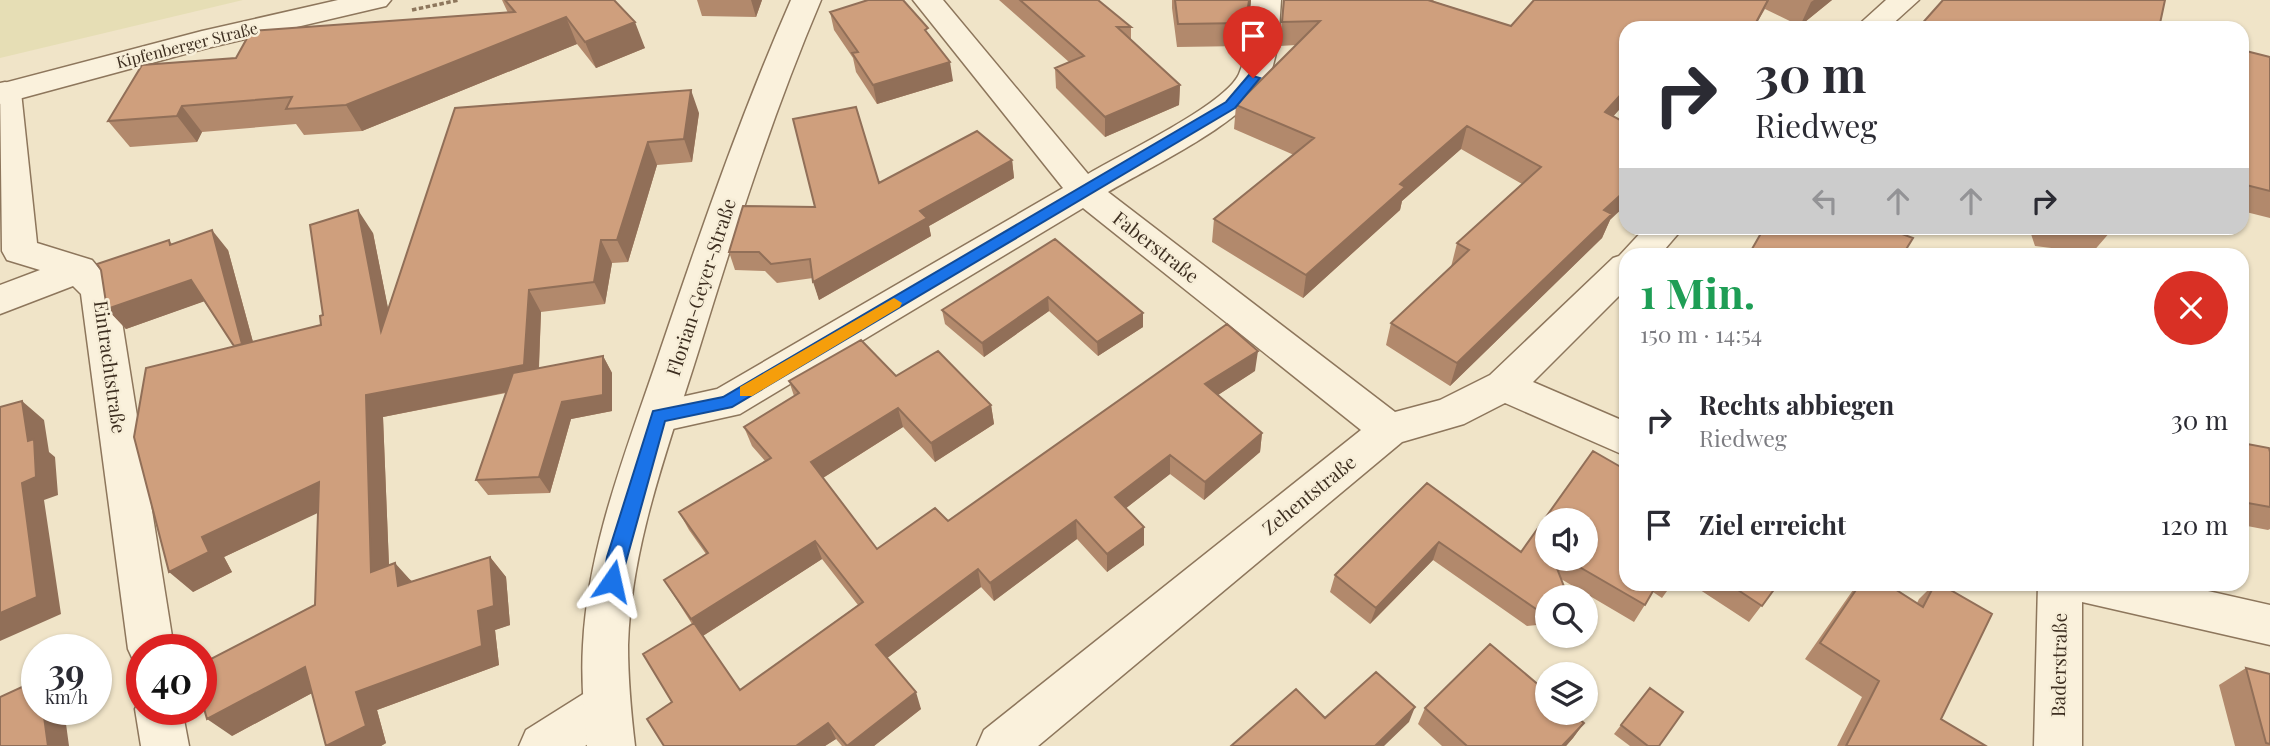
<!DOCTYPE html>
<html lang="de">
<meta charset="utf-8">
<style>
:root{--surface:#fff;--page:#f7f7f7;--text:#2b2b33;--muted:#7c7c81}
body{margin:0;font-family:"Playfair Display",serif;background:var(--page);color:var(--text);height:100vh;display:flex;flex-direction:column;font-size:26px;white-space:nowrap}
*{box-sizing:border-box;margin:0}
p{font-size:23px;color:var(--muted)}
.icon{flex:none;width:38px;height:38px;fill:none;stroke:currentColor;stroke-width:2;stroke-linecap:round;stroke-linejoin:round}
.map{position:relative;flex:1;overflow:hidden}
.sheet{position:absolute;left:1619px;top:248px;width:630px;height:343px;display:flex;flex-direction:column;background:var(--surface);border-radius:21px;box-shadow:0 2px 5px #0004}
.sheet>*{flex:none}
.guide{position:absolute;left:1619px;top:21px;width:630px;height:214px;border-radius:21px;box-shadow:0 2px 5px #0004;background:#fff;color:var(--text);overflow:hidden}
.tools{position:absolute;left:1535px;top:508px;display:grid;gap:14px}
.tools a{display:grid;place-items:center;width:63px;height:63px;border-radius:50%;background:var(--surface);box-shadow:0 2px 5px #0004;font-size:35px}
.speed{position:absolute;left:21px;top:634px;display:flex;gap:14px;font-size:35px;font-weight:700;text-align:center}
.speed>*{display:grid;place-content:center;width:91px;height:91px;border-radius:50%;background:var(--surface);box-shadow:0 2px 5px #0004;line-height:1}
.speed small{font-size:18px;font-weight:400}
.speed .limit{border:10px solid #d22;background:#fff;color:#111}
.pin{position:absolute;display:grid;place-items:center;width:60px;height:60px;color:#fff;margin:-72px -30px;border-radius:50% 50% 50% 0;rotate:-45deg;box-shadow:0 0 7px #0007}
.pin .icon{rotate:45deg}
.me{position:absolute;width:77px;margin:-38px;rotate:11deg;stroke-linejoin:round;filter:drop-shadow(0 0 5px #0008)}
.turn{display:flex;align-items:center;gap:24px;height:147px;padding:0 21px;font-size:32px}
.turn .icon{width:91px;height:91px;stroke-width:2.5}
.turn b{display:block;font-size:49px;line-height:60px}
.lanes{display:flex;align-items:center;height:66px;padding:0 21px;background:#0003;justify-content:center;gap:35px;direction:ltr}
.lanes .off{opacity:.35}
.round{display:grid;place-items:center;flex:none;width:74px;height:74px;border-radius:37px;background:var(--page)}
.summary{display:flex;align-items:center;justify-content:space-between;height:119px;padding:0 21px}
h1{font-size:42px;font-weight:700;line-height:52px;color:#1e9e55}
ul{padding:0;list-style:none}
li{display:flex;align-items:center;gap:21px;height:105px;padding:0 21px}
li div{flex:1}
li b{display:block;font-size:26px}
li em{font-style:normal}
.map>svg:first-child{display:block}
.farmland{fill:#e6deb5}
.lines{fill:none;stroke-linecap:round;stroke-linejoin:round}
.minor-casing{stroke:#8d765c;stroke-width:3}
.tertiary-casing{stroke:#8d765c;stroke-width:3}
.path{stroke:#8d765c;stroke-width:3.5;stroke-dasharray:4.5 2.5;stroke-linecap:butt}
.minor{fill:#faf1dc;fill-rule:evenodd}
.tertiary{fill:#faf1dc;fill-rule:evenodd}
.wall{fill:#b2896c;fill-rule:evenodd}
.shaded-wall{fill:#916f58}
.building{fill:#cf9f7d;stroke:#916f58;stroke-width:2}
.route{fill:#1a73e8;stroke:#114b97;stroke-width:2}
.slow{fill:#f59e0b}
.labels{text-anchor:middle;stroke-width:5;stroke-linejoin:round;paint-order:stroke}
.far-street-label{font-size:16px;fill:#3d2e20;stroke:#f7eed8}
.street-label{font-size:19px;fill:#3d2e20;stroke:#f7eed8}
</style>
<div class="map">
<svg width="2270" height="746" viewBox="0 0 2270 746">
<rect width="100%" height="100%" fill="#f0e4c8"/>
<path class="farmland" d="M0 0H243L0 58Z"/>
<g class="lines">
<defs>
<path id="minor" d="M913 0H943L1088 174C1121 154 1225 105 1239 74 1249 51 1249 25 1251 0H1281C1279 26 1279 55 1268 79 1248 121 1150 167 1108 192L1395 412 1440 400 1490 375 1613 258 1619 256 1645 228H1683L1659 256H1626V289L1533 382 1626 422V456L1505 403 1464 424 1402 442 1038 746H977L984 730 1361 430 1083 208 740 414 659 432 645 427 639 416 645 405 717 389 1063 188Z
M1886 0H1919L1888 28H1855Z
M5 82 16 85 21 92 37 243 92 260 117 290 174 649H142V666L135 664 128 649 81 294 73 286 0 314V285L40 270 7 260 2 251 0 83Z
M2038 584H2177L2270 605V645L2082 602V746H2034Z
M605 685 622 691 628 707 622 723 585 746H519L526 730 588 691Z
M142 695V709H182L189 746H141L135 709Z"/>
<path id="tertiary" d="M338 0H391L386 6 207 48 0 104V84L202 31Z
M791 0H821C773 113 736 229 700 346 670 443 631 543 628 645 628 679 631 712 635 746H587C584 712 581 679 583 645 588 543 629 444 661 348 701 230 741 114 791 0Z"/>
</defs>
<use href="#minor" class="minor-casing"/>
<use href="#tertiary" class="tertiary-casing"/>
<path class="path" d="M412 10 459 0"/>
<use href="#minor" class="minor"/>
<use href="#tertiary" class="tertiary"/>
</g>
<path class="wall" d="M502 0H614L645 48 596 68 577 44 362 131 304 135 296 124 202 132 197 142 130 147 108 121 236 58 508 13Z
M697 0H762L756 17 702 16Z
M999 0H1098L1131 27V40L1180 85 1179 105 1105 137 1056 88 1055 68 1069 62Z
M1172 0H1251L1244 46 1177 47 1172 8Z
M1283 0H1434L1433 1 1511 26 1534 0H1832L1800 26 1765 9 1754 28H1626V102L1613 116 1610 220 1602 238 1450 386 1386 345 1391 323 1451 267 1457 243 1522 184 1461 149 1402 201 1400 210 1303 298 1212 242 1214 219 1294 155 1234 129 1236 105 1296 45 1280 46Z
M830 12 929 35 953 81 877 104 856 72 853 58 834 30Z
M2242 50 2270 57V218L2242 211Z
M455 108 699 113 692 162 657 165 628 262 612 263 605 304 541 312 539 368 603 356 612 373V411L571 419 550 493 488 495 476 480 506 393 383 417 389 565 412 581 490 557 506 577 510 625 495 630 499 665 377 710 386 743 381 746H326L312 693 232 736 315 605 318 512 224 557 232 572 193 592 234 346 204 301 126 329 107 309 169 240 172 244 228 250 253 342 321 325 323 315 373 233 388 309Z
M1012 160 1014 178 929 226 931 236 819 300 813 278 777 283 765 271 735 270 729 252 815 207 879 183Z
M1905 228H1953L1948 234Z
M2029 228H2110L2111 231 2092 253 2035 246Z
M1055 239 1143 327 1098 356 1049 311 984 357 945 324 942 310Z
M1255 371 1218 395 1262 433 1260 452 1204 500 1170 474 1126 508 1144 545 1107 572 1077 539 994 601 981 587 887 658 921 709 874 746H842L836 739 825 746H664L672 702 692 624 664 580 706 554 689 530 679 512 766 462 752 446 744 427 794 396 789 381 896 376 991 405 994 424 935 462 903 427 823 478 877 549 948 521ZM822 559 858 605 740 690 703 636Z
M2242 443 2270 452V529L2268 530 2242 525Z
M1593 451 1626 584H1672L1662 598 1653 592 1634 622 1561 579 1547 597V624L1527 626 1433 560 1370 624 1330 592 1335 575 1427 483 1521 552ZM1547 520 1586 558H1547Z
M1691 584H1778L1749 622Z
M1858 584H1887L1917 603 1919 599 1934 584H1940L1941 719 1986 746H1837L1862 697 1805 659 1853 590Z
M2246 668 2270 674V746H2235L2219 685Z
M1650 688 1659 746H1630L1614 734Z
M1425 708 1584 723 1573 738 1566 746H1442L1418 724Z"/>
<path class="shaded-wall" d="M751 0H762L756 17Z
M1249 0H1251L1244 46 1246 23Z
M1768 0H1769L1754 28H1753Z
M1814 0H1832L1800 26 1811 2Z
M566 17 577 44 362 131 346 105Z
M635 22 645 48 596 68 585 42Z
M950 62 953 81 877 104 873 85Z
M1180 85 1179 105 1105 137V117Z
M1626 89V102L1596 136 1605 112Z
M691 90 699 113 692 162 684 139Z
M182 106 202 132 197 142 177 116Z
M1467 126 1461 149 1402 201 1400 210 1303 298 1306 275 1400 184Z
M648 142 657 165 628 262 617 240Z
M1012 160 1014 178 929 226 931 236 819 300 813 282 920 211Z
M1626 190V205L1610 220 1602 238 1450 386 1457 363 1604 210Z
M358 210 373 233 397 353 381 331Z
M212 230 228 250 259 364 234 348Z
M601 240 612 263 605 304 594 282Z
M191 280 208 300 126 329 107 309Z
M529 290 541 312 538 386 383 417 390 591 371 572 366 395Z
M1048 297 1049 311 984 357 982 343Z
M1143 313V327L1098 356 1097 342Z
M1258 351 1255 371 1204 404 1205 384Z
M603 356 612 373V411L571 419 550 493 539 477 562 402Z
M22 401 44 420 49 452 55 457 58 495 44 500 61 614 0 641V613L28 441Z
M991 405 994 424 935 462 931 443Z
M898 408 903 427 818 481 811 462Z
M1262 433 1260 452 1204 500 1205 482Z
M1170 455V474L1116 516 1115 497Z
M319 482 339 503 224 557 232 572 193 592 169 572 202 537Z
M1076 520 1077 539 994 601 990 583Z
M1144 527V545L1107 572V554Z
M815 541 822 559 701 637 691 619Z
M1439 542 1433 560 1370 624 1376 608Z
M490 557 506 577 510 625 495 630 499 665 377 710 386 743 381 746H326L356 692 478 611Z
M395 563 413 583 398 586Z
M978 569 981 587 882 662 876 645Z
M305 667 327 685 232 736 207 719Z
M916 692 921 709 874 746H847Z
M1415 707 1409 722 1384 746H1375Z
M43 709H64L69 746H48Z
M828 723 836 739 825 746H796Z
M1584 723 1573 738 1566 746H1562Z"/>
<path class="building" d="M505 0H614L635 22 585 42 566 17 346 105 286 109 292 97 182 106 177 116 108 121 142 65 236 58 251 31 515 12Z
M868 0H903L928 28 925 30 950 62 873 85 852 53 858 52 830 12Z
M1020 0H1098L1131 27H1117L1180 85 1105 117 1055 68 1084 56Z
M1175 0H1249L1246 23 1178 24Z
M1284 0H1428L1511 26 1534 0H1768L1753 28H1626V89L1605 112 1626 123V190L1604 210 1612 214 1457 363 1391 323 1469 250 1457 243 1541 167 1467 126 1400 184 1405 187 1306 275 1214 219 1314 138 1236 105 1320 21 1282 22Z
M1943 0H2165L2159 28H1914L1916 26 1919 27Z
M2242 50 2270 57V191L2242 184Z
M691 90 684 139 648 142 617 240H601L594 282 529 290 524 365 366 395 371 572 395 563 398 586 490 557 494 606 478 611 482 646 356 692 366 726 326 746 305 667 207 719 201 698V664L315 605 319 482 202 537 209 552 169 572 134 437 146 368 321 325 320 316 323 315 310 225 358 210 381 331 455 108Z
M856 107 879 183 977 131 1012 160 920 211 927 218 813 282 810 259 771 264 759 252H729L743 206 815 207 793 119Z
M1764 228H1886L1913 238 1902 256H1748Z
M2085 228H2110L2111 231Z
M212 230 242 344 234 346 191 280 107 309 101 270 97 264 169 240 170 245Z
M1055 239 1143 313 1097 342 1048 297 982 343 942 310Z
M1227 324 1258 351 1205 384 1262 433 1205 482 1170 455 1115 497 1144 527 1107 554 1076 520 990 583 978 569 876 645 916 692 847 746 828 723 796 746H664L647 719 672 702 643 654 694 623 740 690 863 602 815 541 691 619 664 580 708 553 679 512 771 458 744 427 799 393 789 381 861 340 896 376 938 351 991 405 931 443 898 408 811 462 877 549 935 508 948 521Z
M603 356V395L562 402 539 477 476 480 513 373Z
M2242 356 2247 369 2242 368Z
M22 401 28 441 34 439 36 477 22 483 37 597 0 613V407Z
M2242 443 2269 448 2270 452V507L2242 502Z
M1593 451 1626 470V584H1657L1645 605 1564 558H1586V520H1547V558H1553L1568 597H1547V608L1536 609 1439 542 1376 608 1335 575 1427 483 1521 552Z
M1729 584H1778L1762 606Z
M1860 584H1887L1923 607 1935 584H1940L1992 614 1941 719 1986 746H1846L1879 681 1820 643Z
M1490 644 1547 692V712H1571L1584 723 1562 746H1467L1425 708Z
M2246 668 2270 674V744L2266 743Z
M1376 672 1415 707 1375 746H1231L1296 689 1325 718Z
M37 680V709H43L48 746H0V697Z
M1650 688 1683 712 1659 746H1648L1621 725Z"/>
<path class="route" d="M1249 75 1260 78 1235 108 732 407 665 421 619 587 612 589 606 587 603 581 607 557 653 411 723 397 1226 102Z"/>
<path class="slow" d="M894 298 902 303 900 307 752 396H740V387Z"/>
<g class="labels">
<g class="far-street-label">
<text transform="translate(187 45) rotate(-14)" y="6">Kipfenberger Straße</text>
</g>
<g class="street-label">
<text transform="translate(1156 247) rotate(38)" y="7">Faberstraße</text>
<text transform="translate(701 287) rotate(-72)" y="7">Florian-Geyer-Straße</text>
<text transform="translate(110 367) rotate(82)" y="7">Eintrachtstraße</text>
<text transform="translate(1309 495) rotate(-39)" y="7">Zehentstraße</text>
<text transform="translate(2059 665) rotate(-89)" y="7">Baderstraße</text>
</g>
</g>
</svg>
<div class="tools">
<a><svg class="icon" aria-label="sound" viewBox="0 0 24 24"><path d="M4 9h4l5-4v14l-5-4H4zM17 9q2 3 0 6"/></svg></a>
<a><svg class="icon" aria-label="search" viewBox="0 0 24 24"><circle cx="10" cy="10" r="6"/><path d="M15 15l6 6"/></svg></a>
<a><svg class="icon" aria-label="layers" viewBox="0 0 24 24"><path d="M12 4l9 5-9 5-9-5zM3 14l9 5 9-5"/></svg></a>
</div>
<div class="speed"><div>39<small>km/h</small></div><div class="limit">40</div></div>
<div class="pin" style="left:1253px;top:78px;background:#d93025"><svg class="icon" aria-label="arrive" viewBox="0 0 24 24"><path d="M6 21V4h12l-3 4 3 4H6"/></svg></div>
<svg class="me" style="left:612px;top:581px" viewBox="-20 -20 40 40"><path d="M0-17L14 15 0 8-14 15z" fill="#1a73e8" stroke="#fff" stroke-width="4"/></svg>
<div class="guide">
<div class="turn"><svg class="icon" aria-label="right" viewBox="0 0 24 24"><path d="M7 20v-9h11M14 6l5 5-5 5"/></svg><div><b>30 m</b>Riedweg</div></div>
<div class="lanes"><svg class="icon off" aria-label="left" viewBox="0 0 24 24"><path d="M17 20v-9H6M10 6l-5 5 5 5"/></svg><svg class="icon off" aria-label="ahead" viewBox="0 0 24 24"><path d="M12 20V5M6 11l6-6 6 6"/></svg><svg class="icon off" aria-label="ahead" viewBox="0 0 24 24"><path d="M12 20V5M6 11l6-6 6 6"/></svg><svg class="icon" aria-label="right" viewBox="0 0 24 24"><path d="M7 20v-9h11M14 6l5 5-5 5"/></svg></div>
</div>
<section class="sheet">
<div class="summary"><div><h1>1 Min.</h1><p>150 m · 14:54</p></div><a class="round" style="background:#d93025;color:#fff"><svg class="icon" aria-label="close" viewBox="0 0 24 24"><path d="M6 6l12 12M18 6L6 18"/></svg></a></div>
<ul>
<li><svg class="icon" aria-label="right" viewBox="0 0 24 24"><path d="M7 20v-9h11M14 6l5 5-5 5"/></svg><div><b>Rechts abbiegen</b><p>Riedweg</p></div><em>30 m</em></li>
<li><svg class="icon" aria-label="arrive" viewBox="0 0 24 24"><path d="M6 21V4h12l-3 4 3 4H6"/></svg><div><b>Ziel erreicht</b></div><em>120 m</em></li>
</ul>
</section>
</div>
